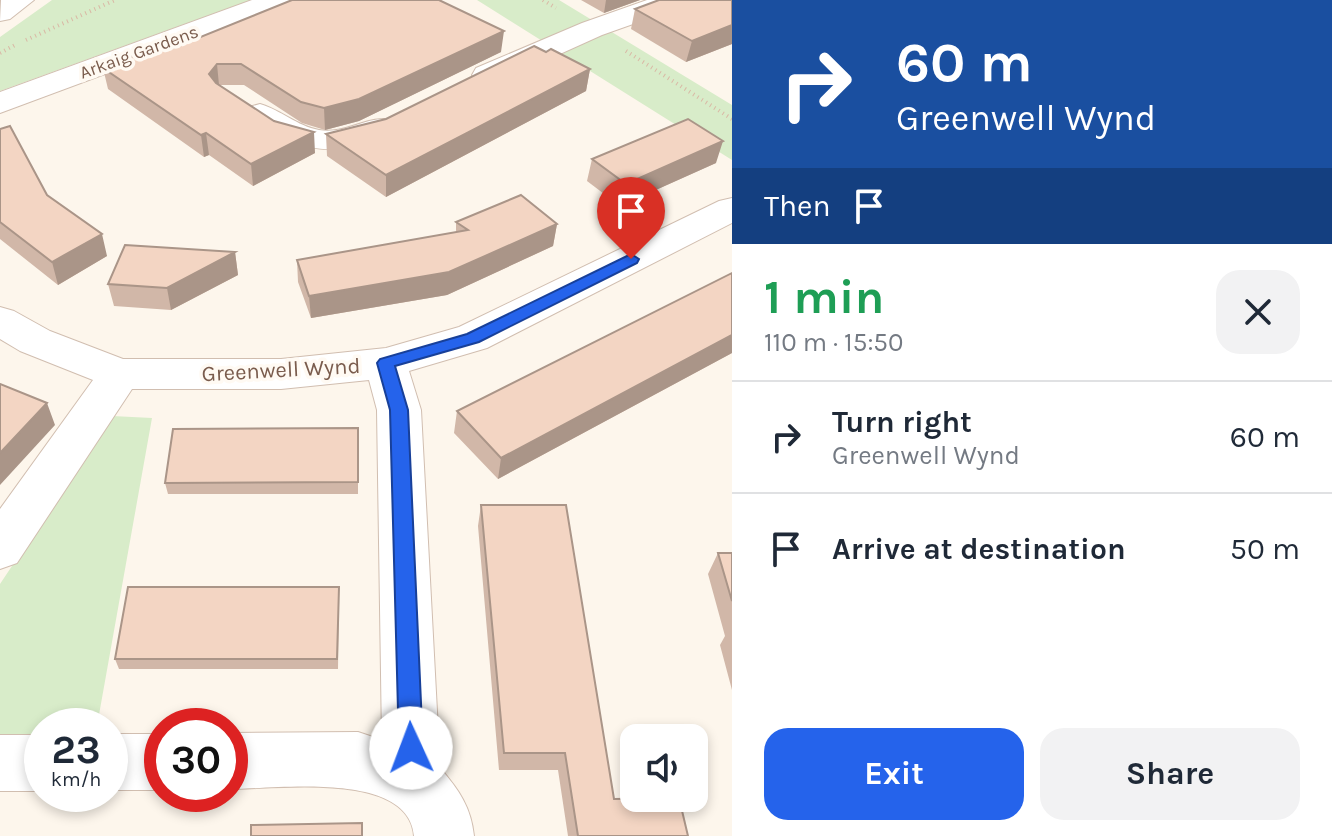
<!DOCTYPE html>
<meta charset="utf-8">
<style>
:root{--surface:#fff;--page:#f2f2f3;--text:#1f2937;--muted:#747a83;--line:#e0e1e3;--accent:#2563eb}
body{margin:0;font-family:Karla,sans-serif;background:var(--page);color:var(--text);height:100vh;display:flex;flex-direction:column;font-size:30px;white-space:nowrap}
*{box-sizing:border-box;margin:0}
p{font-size:26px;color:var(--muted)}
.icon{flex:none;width:44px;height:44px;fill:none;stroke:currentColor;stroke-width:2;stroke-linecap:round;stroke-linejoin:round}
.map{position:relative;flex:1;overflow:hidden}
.panel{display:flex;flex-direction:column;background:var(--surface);width:600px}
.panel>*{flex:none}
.guide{background:#1a4fa0;color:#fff;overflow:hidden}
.fabs{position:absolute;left:620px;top:724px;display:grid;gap:16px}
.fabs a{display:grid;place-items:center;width:88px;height:88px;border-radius:16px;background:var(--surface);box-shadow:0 4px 12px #0003;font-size:40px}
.speed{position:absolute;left:24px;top:708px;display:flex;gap:16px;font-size:40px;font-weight:700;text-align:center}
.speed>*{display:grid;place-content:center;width:104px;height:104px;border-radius:50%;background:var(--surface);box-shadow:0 4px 12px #0003;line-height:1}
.speed small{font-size:20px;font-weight:400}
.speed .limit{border:12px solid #d22;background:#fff;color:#111}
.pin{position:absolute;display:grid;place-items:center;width:68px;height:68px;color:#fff;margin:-82px -34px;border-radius:50% 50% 50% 0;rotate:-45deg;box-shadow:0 0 8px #0007}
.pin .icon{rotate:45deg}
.me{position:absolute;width:88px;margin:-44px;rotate:358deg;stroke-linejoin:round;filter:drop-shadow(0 0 6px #0008)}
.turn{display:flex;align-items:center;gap:28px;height:168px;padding:0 32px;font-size:36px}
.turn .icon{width:104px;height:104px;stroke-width:2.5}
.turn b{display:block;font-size:56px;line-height:68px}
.then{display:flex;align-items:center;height:76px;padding:0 32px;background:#0003;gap:16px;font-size:30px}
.round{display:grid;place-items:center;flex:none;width:84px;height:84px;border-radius:24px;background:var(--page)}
.headline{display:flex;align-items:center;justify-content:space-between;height:136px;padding:0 32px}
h1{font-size:48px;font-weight:700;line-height:60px;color:#1e9e55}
.primary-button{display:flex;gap:16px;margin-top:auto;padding:16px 32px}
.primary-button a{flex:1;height:92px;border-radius:24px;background:var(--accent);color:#fff;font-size:32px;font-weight:700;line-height:92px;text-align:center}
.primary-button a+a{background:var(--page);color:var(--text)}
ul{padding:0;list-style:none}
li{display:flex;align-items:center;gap:24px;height:112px;padding:0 32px;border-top:2px solid var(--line)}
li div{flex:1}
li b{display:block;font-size:30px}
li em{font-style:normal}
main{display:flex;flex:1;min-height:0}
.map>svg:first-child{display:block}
.green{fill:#d8ecc9}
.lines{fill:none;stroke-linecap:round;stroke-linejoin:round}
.minor-casing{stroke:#d1beb0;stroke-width:2}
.path{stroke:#d9b8a5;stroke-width:4;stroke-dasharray:1 4;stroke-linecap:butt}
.minor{fill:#fff;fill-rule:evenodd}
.wall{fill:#d1b7a8}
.shaded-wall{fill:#aa9588}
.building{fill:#f3d5c3;stroke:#aa9588;stroke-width:2}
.route{fill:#2563eb;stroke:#184099;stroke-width:2}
.labels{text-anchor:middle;stroke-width:7;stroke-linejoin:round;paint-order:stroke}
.far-street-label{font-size:18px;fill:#7a5c4d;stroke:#fffaf3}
.street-label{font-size:22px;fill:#7a5c4d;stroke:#fffaf3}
</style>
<main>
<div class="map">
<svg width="732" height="836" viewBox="0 0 732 836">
<rect width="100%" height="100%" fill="#fdf6ec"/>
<path class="green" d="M52 0H251L0 91V37Z
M477 0H559L732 105V160Z
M112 416 152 418 97 726H42V737L0 738V584Z"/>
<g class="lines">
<defs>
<path id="minor" d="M34 0 10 19 0 21 1 0Z
M252 0H292L288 6 0 113V92Z
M647 0H688L684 6 602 35 498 82 487 84 476 82 472 75 476 68 582 23Z
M260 104C281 110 297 126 319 130 346 135 368 114 394 120L398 127C371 166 269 150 244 114L249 107Z
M732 198V223L487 348 409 371 421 410 440 768C459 790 471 807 474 836H414C409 770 275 789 230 789V733L358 732 382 740 377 410 369 380 281 389H132L17 563 0 569V509L93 380 20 351 0 339V307L14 311 50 331 123 359H281L386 348 459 327 719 201Z
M110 734H162V790H110Z
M0 735H42V791H0Z"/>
</defs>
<use href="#minor" class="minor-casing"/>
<path class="path" d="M543 0 556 8
M26 40 115 0
M626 51 732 119
M0 53 17 44"/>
<use href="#minor" class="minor"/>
</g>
<path class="wall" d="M581 0H640L604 13Z
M732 0V44L686 62 631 29 635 9Z
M171 49 501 52 359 121 325 130 302 123 244 85H219L315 153 253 186 209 155 204 157 108 89 103 68Z
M546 52 590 69 586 91 386 197 327 156 326 134 386 119Z
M0 129 47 195 107 256 58 285 0 239Z
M592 159 716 163 620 206 587 181Z
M456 222 557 224 553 246 447 295 311 318 298 282 297 260 456 232Z
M235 252 238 275 171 310 114 306 108 284Z
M732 353 498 479 454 433 457 411Z
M358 428V494H168L165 483Z
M481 505 614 799 688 836H568L558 770H499L478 526Z
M718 553H732V690L720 645 725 636 708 574Z
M339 598 338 669H119L115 659Z"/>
<path class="shaded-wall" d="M606 0H640L604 13Z
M732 25V44L686 62 692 41Z
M504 31 501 52 359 121 325 130 324 108Z
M217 64 219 85 212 95 209 74Z
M590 69 586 91 386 197V175Z
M314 132 315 153 253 186 251 164Z
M206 133 209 155 204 157 201 135Z
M723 141 716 163 620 206 626 184Z
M557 224 553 246 447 295 311 318 309 296Z
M102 234 107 256 58 285 52 262Z
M235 252 238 275 171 310 167 288Z
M732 335V353L498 479 501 458Z
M47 403 55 425 0 485V453Z"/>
<path class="building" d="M292 0H439L504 31 359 99 324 108 301 102 241 64H217L209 74 216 83 274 121 314 132 251 164 206 133 201 135 103 68 163 44 171 49Z
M659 0H732V25L692 41 635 9Z
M534 46 546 52 551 49 590 69 386 175 326 134 386 119Z
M688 119 723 141 626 184 592 159Z
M10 126 47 195 102 234 52 262 0 222V129Z
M521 195 557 224 449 272 309 296 297 260 468 230 456 222Z
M125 245 235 252 167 288 108 284Z
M732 273V335L501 458 457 411Z
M0 384 47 403 0 453Z
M358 428V482L165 483 173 429Z
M481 505H566L614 799 679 798 688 836H578L565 753H504Z
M718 553H732V601Z
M128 587H339L337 659H115Z
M362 823V836H251V825Z"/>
<path class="route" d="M631 254 639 259 637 263 479 342 395 366 408 410 423 748 420 756 411 759 403 756 399 748 390 410 377 363 380 359 467 334Z"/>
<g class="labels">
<g class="far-street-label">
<text transform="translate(139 52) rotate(-20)" y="6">Arkaig Gardens</text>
</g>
<g class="street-label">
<text transform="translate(281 369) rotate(-3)" y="8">Greenwell Wynd</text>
</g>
</g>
</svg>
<div class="fabs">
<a><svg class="icon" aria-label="sound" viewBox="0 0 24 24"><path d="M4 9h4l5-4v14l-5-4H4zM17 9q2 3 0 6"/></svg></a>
</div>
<div class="speed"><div>23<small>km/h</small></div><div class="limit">30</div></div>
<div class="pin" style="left:631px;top:259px;background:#d93025"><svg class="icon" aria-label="arrive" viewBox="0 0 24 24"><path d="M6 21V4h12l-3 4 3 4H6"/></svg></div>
<svg class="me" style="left:411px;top:748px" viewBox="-20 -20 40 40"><circle r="19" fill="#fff"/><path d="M0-13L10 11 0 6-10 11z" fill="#2563eb"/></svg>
</div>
<section class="panel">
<div class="guide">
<div class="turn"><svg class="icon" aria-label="right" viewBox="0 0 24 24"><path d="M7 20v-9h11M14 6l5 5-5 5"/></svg><div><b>60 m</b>Greenwell Wynd</div></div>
<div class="then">Then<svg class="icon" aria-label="arrive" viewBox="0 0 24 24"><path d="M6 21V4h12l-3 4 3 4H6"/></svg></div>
</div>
<div class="headline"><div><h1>1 min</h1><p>110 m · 15:50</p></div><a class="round"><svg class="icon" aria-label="close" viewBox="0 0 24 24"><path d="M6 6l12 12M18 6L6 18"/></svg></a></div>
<ul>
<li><svg class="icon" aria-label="right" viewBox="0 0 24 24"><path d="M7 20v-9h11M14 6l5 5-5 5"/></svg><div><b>Turn right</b><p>Greenwell Wynd</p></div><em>60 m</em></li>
<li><svg class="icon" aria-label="arrive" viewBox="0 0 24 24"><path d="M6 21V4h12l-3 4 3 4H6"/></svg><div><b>Arrive at destination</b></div><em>50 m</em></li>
</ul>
<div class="primary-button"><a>Exit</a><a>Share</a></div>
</section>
</main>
